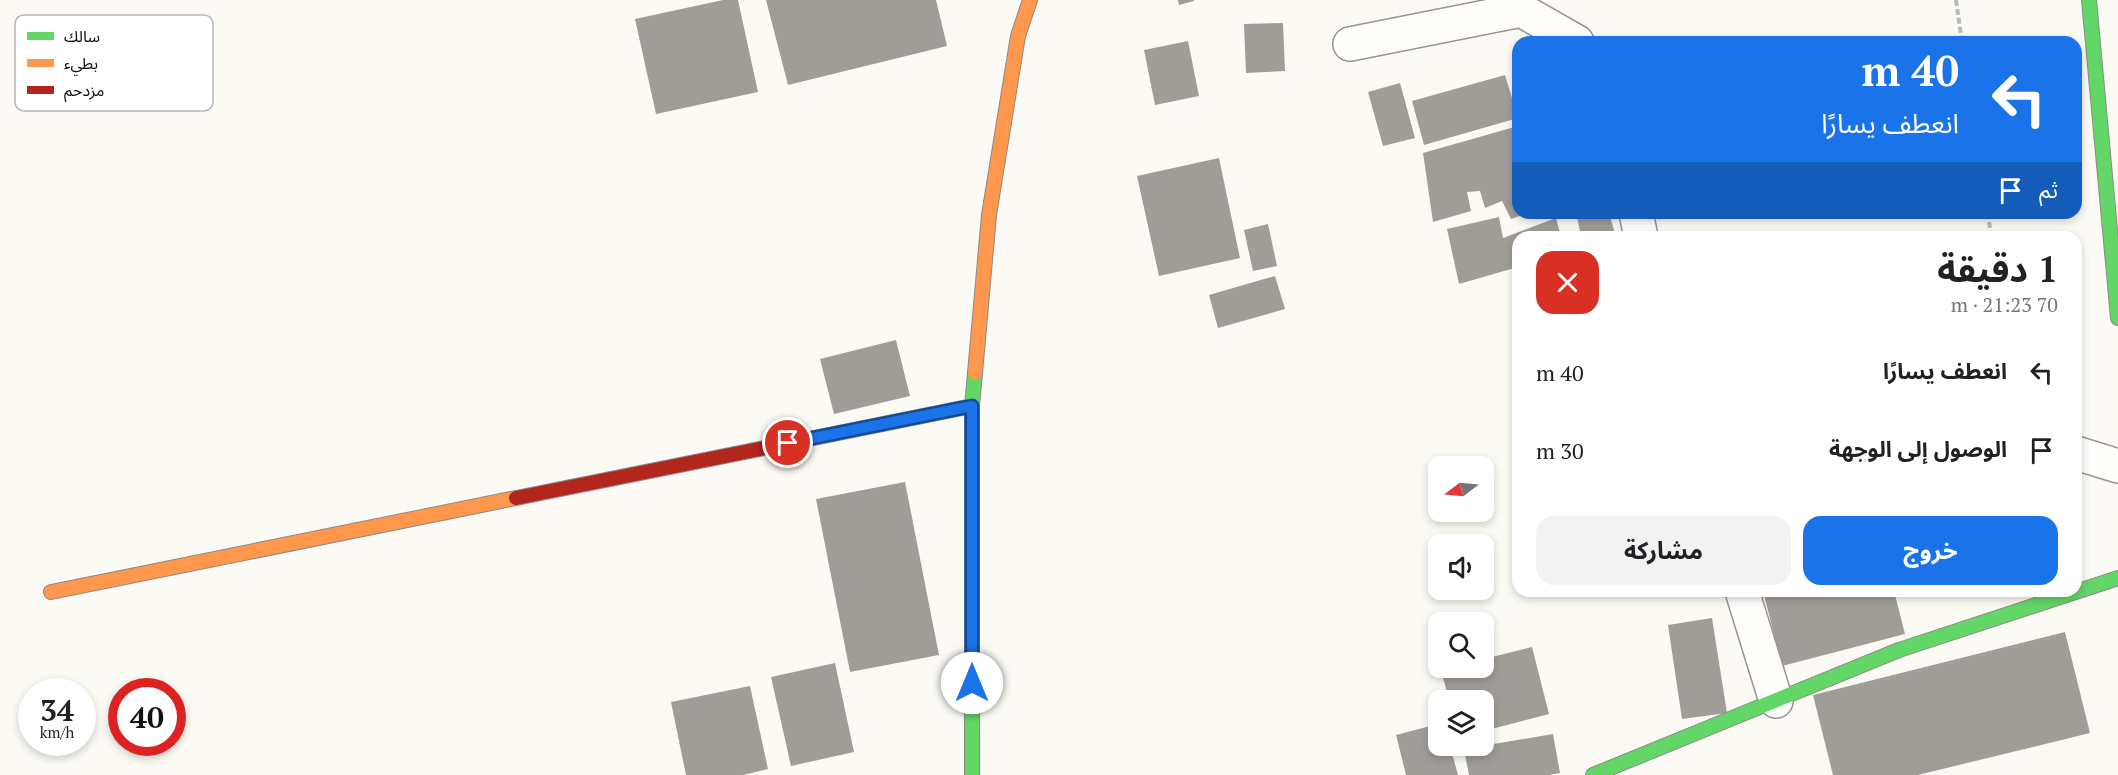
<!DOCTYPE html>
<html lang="ar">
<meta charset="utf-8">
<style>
:root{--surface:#fff;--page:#f2f2f2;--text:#202124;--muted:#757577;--accent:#1a73e8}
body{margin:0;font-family:"PT Serif","Noto Sans Arabic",serif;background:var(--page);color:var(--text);direction:rtl;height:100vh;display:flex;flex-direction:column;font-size:22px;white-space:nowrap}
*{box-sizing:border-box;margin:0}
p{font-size:20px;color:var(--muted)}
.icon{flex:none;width:33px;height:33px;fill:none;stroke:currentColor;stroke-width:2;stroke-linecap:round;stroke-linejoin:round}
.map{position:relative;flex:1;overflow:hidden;direction:ltr}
.sheet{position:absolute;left:1512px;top:231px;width:570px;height:366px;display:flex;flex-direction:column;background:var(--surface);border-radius:18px;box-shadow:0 3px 9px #0003;direction:rtl}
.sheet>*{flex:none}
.top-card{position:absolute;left:1512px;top:36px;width:570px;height:183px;border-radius:18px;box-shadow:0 3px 9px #0003;direction:rtl;background:#1a73e8;color:#fff;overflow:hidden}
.needle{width:39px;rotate:254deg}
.tools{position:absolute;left:1428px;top:456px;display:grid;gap:12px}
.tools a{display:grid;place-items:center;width:66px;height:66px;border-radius:12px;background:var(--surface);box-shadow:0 3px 9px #0003;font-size:30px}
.speed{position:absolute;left:18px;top:678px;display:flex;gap:12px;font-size:30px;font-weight:700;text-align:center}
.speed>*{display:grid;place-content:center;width:78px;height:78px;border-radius:50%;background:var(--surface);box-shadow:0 3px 9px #0003;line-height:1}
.speed small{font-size:15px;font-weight:400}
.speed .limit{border:9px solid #d22;background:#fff;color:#111}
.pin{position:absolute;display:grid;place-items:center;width:51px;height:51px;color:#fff;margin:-26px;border:3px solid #fff;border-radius:50%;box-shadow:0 2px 6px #0007}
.me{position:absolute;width:66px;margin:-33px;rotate:0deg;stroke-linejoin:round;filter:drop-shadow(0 0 4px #0008)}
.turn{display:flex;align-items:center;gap:21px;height:126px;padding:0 24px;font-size:27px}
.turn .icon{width:78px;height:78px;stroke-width:2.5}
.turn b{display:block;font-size:42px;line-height:51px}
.then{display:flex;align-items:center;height:57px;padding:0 24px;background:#0003;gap:12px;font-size:22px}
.round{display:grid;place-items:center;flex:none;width:63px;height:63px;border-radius:18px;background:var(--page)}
.headline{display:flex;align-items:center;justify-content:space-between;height:102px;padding:0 24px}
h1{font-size:36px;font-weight:700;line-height:45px}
.button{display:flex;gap:12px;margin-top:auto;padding:12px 24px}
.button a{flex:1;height:69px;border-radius:18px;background:var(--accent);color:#fff;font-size:24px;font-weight:700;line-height:69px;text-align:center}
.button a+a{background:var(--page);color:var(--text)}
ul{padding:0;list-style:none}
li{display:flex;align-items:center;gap:18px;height:78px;padding:0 24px}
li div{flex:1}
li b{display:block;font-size:22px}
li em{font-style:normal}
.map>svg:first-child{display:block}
.building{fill:#a09d99}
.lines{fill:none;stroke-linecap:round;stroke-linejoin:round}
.street-casing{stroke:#969592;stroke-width:36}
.fast-casing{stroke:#8c8b89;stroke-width:16}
.slow-casing{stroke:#8c8b89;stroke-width:16}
.jam-casing{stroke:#8c8b89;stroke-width:16}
.path{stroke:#b9b9b8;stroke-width:4;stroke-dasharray:6 3;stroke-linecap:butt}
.street{stroke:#fffefd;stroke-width:33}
.fast{stroke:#63d668;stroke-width:14}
.slow{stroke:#ff974d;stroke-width:14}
.jam{stroke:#b3261e;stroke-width:14}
.route-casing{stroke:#114b97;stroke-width:15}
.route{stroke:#1a73e8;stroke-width:10}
.key{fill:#fff;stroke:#b7b7b7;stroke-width:1.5}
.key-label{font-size:16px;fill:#0f0f0f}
</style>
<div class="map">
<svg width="2118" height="775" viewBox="0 0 2118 775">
<rect width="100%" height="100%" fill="#fcfaf4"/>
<path class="building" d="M723 0H738L758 92 656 114 635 19Z
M766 0H936L947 46 788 85Z
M1178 0H1194V1L1179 5Z
M1283 23 1285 71 1246 73 1244 24Z
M1188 41 1199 96 1155 105 1144 50Z
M1505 75 1518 118 1424 145 1412 101Z
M1400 83 1415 138 1383 146 1368 92Z
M1518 126V213H1528L1511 219 1502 201 1485 208 1480 191 1467 192 1471 211 1433 222 1423 153Z
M1219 158 1240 258 1159 276 1137 176Z
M1576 213H1609L1616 237H1565L1580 231Z
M1499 217 1503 238 1556 218 1561 237H1518V267L1459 284 1447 229Z
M1268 224 1277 266 1253 271 1244 230Z
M1275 276 1285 309 1218 328 1209 295Z
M896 340 910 396 834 414 820 359Z
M905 482 939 655 850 672 816 499Z
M1763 591H1894L1905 634 1782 666Z
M1712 618 1727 713 1682 719 1668 625Z
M2065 632 2090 733 1918 775H1833L1813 695Z
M1532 647 1549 714 1484 731V700H1449L1441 670 1450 668H1484V659Z
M835 663 854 752 791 766 771 677Z
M750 686 768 769 743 775H686L671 702Z
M1438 724V746H1450L1458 775H1406L1396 735Z
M1553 734 1560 773 1549 775H1469L1464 749Z"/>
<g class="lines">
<defs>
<path id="street" d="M1350 44 1521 10 1577 42
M1636 213 1641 237
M2076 453 2118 466
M1742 591 1776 701"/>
<path id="fast" d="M2089 0 2118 318
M972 775V406L975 373
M1593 775 1899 650 2118 578"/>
<path id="slow" d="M975 373 989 215 1018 36 1030 0
M794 442 972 406
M51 592 516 498"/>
<path id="jam" d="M516 498 794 442"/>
</defs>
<use href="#street" class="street-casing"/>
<use href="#fast" class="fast-casing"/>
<use href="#slow" class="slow-casing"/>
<use href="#jam" class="jam-casing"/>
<path class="path" d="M1956 0 1962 42
M1988 213 1991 237"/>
<use href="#street" class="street"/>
<use href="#fast" class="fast"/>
<use href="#slow" class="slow"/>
<use href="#jam" class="jam"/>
</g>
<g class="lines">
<defs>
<path id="route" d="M788 443 972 406V683"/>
</defs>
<use href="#route" class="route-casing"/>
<use href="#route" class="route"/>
</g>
<rect x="15" y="15" width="198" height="96" rx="9" class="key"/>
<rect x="27" y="32" width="27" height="8" fill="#63d668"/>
<rect x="27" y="59" width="27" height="8" fill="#ff974d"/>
<rect x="27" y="86" width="27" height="8" fill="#b3261e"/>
<g class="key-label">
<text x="64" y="42">سالك</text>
<text x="64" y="69">بطيء</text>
<text x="64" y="96">مزدحم</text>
</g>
</svg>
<div class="tools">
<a><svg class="needle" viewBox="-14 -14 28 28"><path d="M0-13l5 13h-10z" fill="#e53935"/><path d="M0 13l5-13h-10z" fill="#757577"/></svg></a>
<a><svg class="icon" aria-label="sound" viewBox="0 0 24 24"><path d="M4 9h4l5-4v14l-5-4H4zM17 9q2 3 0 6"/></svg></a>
<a><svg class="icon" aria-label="search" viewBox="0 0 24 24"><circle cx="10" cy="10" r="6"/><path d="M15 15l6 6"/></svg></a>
<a><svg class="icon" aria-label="layers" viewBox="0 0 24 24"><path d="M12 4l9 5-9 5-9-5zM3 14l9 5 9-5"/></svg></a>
</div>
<div class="speed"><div>34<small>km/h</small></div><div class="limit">40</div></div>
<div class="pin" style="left:788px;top:443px;background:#d93025"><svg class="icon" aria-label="arrive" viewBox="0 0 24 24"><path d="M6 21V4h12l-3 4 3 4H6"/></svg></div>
<svg class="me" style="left:972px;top:683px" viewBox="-20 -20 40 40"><circle r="19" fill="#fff"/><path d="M0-13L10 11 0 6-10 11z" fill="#1a73e8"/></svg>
<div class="top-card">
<div class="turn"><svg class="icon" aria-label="left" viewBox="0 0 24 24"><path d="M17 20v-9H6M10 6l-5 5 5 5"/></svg><div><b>40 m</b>انعطف يسارًا</div></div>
<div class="then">ثم<svg class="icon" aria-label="arrive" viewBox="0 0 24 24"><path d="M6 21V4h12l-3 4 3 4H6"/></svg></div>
</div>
<section class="sheet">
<div class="headline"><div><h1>1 دقيقة</h1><p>70 m · 21:23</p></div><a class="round" style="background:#d93025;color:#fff"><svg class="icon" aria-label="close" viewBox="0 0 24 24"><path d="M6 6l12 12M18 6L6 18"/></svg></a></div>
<ul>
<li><svg class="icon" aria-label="left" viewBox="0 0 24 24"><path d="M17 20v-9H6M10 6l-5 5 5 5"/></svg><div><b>انعطف يسارًا</b></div><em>40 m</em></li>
<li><svg class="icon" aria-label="arrive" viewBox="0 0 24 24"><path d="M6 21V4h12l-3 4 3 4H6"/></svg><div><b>الوصول إلى الوجهة</b></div><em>30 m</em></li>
</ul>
<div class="button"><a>خروج</a><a>مشاركة</a></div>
</section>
</div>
